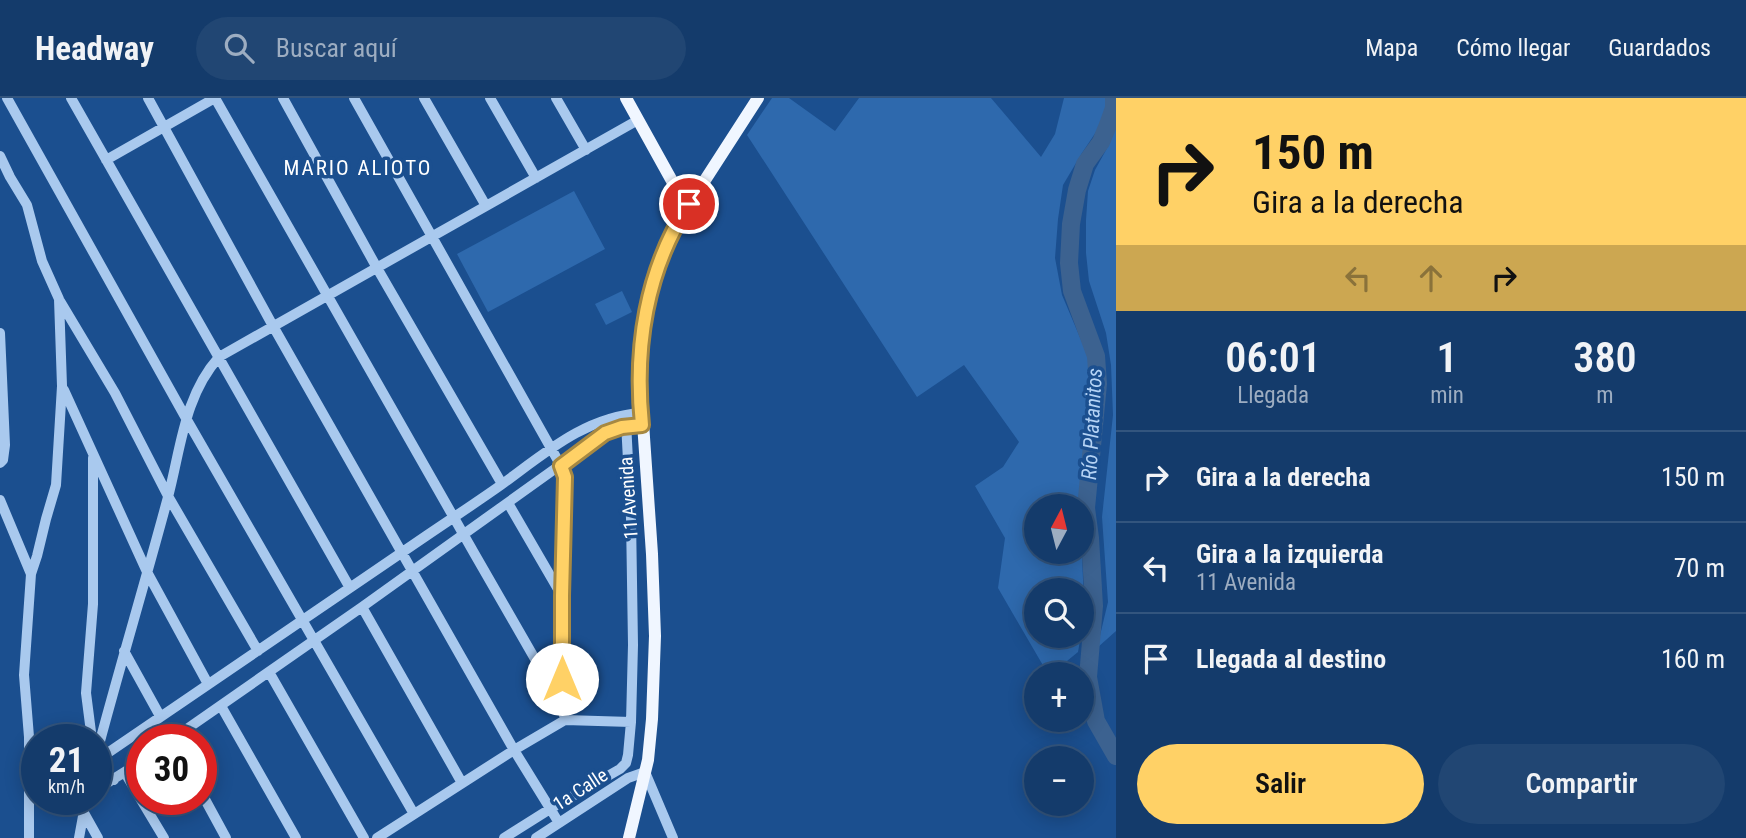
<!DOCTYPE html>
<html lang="es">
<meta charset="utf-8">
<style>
:root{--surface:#143b6b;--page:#214673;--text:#f1f3f6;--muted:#9dadc1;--line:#33557e;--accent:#ffd166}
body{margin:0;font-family:"Roboto Condensed",sans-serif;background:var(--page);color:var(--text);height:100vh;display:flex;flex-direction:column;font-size:26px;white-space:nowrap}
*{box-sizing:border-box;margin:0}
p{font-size:23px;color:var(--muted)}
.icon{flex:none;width:38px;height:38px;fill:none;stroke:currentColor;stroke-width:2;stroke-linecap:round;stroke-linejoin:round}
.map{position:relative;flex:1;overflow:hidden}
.panel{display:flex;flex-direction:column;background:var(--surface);width:630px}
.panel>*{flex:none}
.hud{background:#ffd166;color:#111;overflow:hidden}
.needle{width:46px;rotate:7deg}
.tools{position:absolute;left:1024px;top:396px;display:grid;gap:14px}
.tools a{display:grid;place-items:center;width:70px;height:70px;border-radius:50%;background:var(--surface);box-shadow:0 4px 18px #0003,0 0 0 2px var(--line);font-size:35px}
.speed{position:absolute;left:21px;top:626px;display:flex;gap:14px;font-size:35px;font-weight:700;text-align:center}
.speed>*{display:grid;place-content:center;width:91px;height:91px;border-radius:50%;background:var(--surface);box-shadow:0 4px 18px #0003,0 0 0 2px var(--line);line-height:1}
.speed small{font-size:18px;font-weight:400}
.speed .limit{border:10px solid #d22;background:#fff;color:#111}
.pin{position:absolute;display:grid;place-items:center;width:60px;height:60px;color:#fff;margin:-30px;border:4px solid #fff;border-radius:50%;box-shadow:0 2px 7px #0007}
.me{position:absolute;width:77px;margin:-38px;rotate:0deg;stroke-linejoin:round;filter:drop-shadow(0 0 5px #0008)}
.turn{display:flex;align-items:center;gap:24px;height:147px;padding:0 21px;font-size:32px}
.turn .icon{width:91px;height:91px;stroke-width:2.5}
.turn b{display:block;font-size:49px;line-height:60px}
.lanes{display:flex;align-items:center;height:66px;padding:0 21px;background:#0003;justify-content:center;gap:35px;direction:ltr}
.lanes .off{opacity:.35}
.eta{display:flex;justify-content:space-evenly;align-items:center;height:119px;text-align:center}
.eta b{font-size:42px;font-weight:600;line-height:49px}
.cta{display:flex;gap:14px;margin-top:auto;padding:14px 21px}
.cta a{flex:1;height:80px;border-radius:42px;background:var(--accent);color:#111;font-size:28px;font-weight:600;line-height:80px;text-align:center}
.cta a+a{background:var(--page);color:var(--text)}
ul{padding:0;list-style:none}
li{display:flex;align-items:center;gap:21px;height:91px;padding:0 21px;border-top:2px solid var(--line)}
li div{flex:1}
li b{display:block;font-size:26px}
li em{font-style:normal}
header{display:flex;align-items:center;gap:42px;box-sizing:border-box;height:98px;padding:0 35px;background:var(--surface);border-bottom:2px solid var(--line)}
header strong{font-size:33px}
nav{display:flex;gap:38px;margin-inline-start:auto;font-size:24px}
.search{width:490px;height:63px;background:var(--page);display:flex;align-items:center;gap:18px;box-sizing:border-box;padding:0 24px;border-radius:38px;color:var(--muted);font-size:26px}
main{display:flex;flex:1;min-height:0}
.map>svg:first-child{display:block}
.green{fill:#2e69ad}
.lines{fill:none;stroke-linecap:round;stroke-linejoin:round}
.river{stroke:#3c6290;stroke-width:18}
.minor{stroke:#a9c9ee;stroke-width:10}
.major{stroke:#f0f6ff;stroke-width:12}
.route-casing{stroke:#a68842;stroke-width:18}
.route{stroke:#ffd166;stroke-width:12}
.labels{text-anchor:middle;stroke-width:7;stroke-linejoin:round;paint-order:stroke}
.street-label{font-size:19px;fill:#fff;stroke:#1b4f8f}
.neighbourhood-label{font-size:21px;letter-spacing:2px;fill:#fff;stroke:#1b4f8f}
.water-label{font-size:21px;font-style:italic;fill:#b5d3f5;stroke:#1b4f8f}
</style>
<header>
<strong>Headway</strong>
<div class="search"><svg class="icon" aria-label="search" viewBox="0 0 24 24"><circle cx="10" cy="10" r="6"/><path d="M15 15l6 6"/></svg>Buscar aquí</div>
<nav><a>Mapa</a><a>Cómo llegar</a><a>Guardados</a></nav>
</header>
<main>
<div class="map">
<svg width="1116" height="740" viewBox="0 0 1116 740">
<rect width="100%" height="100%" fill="#1b4f8f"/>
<path class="green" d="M772 0H789L835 33 859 0H991L1041 59 1055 36 1064 0H1106L1107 12 1102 25 1082 55 1063 87 1058 121 1055 160 1062 197 1090 263 1086 330 1079 408H1036V453H1082V450C1082 479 1086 506 1082 534V492H1036V537H1081L1078 554 1051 576H1048L998 490 1005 440 975 388 1003 369 1019 344 964 267 917 299 747 37Z
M1116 28V533L1097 550 1108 504 1102 419 1113 317 1111 267 1106 235 1089 183 1086 155V122L1088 93 1095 72 1106 52Z
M574 93 605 151 488 214 457 156Z
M622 193 632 214 606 227 595 206Z"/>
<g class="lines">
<path class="river" d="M1114 0V10L1108 27 1101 44 1085 66 1077 92 1071 126 1069 165 1072 193 1096 258 1098 286 1086 410 1090 440 1094 508 1088 579 1096 623 1116 658"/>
<path class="minor" d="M7 0 187 322 414 716
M71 0 350 490
M148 0 273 228 514 652 559 725
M283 0 377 170 502 386
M354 0 561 368 565 379 562 498V608L565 622
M424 0 486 108
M490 0 536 80
M556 0 586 52
M0 58 10 79 27 107 42 163 59 201 62 288 56 387 46 421 37 458 31 476
M106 62 215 0C331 202 445 406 562 608
M60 203 115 295 168 398 258 553
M0 235 5 347 3 362 0 365
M64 292 147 474 208 586
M0 402 31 476 24 577 29 639V740
M508 405 562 498
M362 509 462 685
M124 553 160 618
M269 574 364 740
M221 608 296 740
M92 642 86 595 93 506V360
M171 642 362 509 605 335 622 329 642 327
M96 658C119 571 145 485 168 399 181 350 184 298 219 259L638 22
M96 663C206 587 316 512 426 438 451 421 477 404 501 387 545 355 585 319 641 315
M96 669 103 677 114 682
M125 675 164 740
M96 692 142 663
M201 694 226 740
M84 715 98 740
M79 740 86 702
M377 740 514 652 565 622 631 624
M504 740 550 711 620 671 626 665 628 657 631 624 633 547 631 420 626 324
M536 740 628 680 645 674 673 740"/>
<path class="major" d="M626 0 687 110
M629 740 648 662 652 621 655 538 652 456 640 281 641 247 646 212 654 178 674 133 687 110 758 0"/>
</g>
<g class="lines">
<defs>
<path id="route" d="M562 581V498L565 379 561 368 605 335 622 329 642 327C634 250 646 172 689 106"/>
</defs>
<use href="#route" class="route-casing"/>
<use href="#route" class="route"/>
</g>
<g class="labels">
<g class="street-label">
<text transform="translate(628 400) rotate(-94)" y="7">11 Avenida</text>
<text transform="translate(580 691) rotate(-33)" y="7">1a Calle</text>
</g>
<g class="neighbourhood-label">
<text x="358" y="77">MARIO ALIOTO</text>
</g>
<g class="water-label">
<text transform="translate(1092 326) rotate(-87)" y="7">Río Platanitos</text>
</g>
</g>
</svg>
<div class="tools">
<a><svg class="needle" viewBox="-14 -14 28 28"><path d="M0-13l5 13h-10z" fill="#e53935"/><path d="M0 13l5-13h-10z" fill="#9dadc1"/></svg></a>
<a><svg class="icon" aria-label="search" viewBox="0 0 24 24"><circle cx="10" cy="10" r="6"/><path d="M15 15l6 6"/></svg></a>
<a>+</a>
<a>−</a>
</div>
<div class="speed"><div>21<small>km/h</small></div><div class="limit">30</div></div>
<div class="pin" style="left:689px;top:106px;background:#d93025"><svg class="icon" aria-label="arrive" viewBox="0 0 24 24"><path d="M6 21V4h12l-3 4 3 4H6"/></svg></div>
<svg class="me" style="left:562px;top:581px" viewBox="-20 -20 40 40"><circle r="19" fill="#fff"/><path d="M0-13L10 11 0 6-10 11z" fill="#ffd166"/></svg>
</div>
<section class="panel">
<div class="hud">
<div class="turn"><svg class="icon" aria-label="right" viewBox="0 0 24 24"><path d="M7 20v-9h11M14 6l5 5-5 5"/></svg><div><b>150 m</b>Gira a la derecha</div></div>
<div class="lanes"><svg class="icon off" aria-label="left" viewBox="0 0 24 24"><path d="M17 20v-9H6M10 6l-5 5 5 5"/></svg><svg class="icon off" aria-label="ahead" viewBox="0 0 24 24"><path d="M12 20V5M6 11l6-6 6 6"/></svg><svg class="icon" aria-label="right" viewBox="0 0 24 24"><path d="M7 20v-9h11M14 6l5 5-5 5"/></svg></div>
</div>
<div class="eta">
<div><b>06:01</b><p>Llegada</p></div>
<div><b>1</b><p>min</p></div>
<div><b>380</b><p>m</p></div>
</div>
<ul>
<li><svg class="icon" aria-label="right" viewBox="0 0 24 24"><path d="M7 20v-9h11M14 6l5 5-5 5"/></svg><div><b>Gira a la derecha</b></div><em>150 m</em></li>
<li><svg class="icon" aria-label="left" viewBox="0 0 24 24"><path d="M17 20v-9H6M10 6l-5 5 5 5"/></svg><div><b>Gira a la izquierda</b><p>11 Avenida</p></div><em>70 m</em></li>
<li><svg class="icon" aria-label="arrive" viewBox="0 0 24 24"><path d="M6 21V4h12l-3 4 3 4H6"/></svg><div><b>Llegada al destino</b></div><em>160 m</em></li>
</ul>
<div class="cta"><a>Salir</a><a>Compartir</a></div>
</section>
</main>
